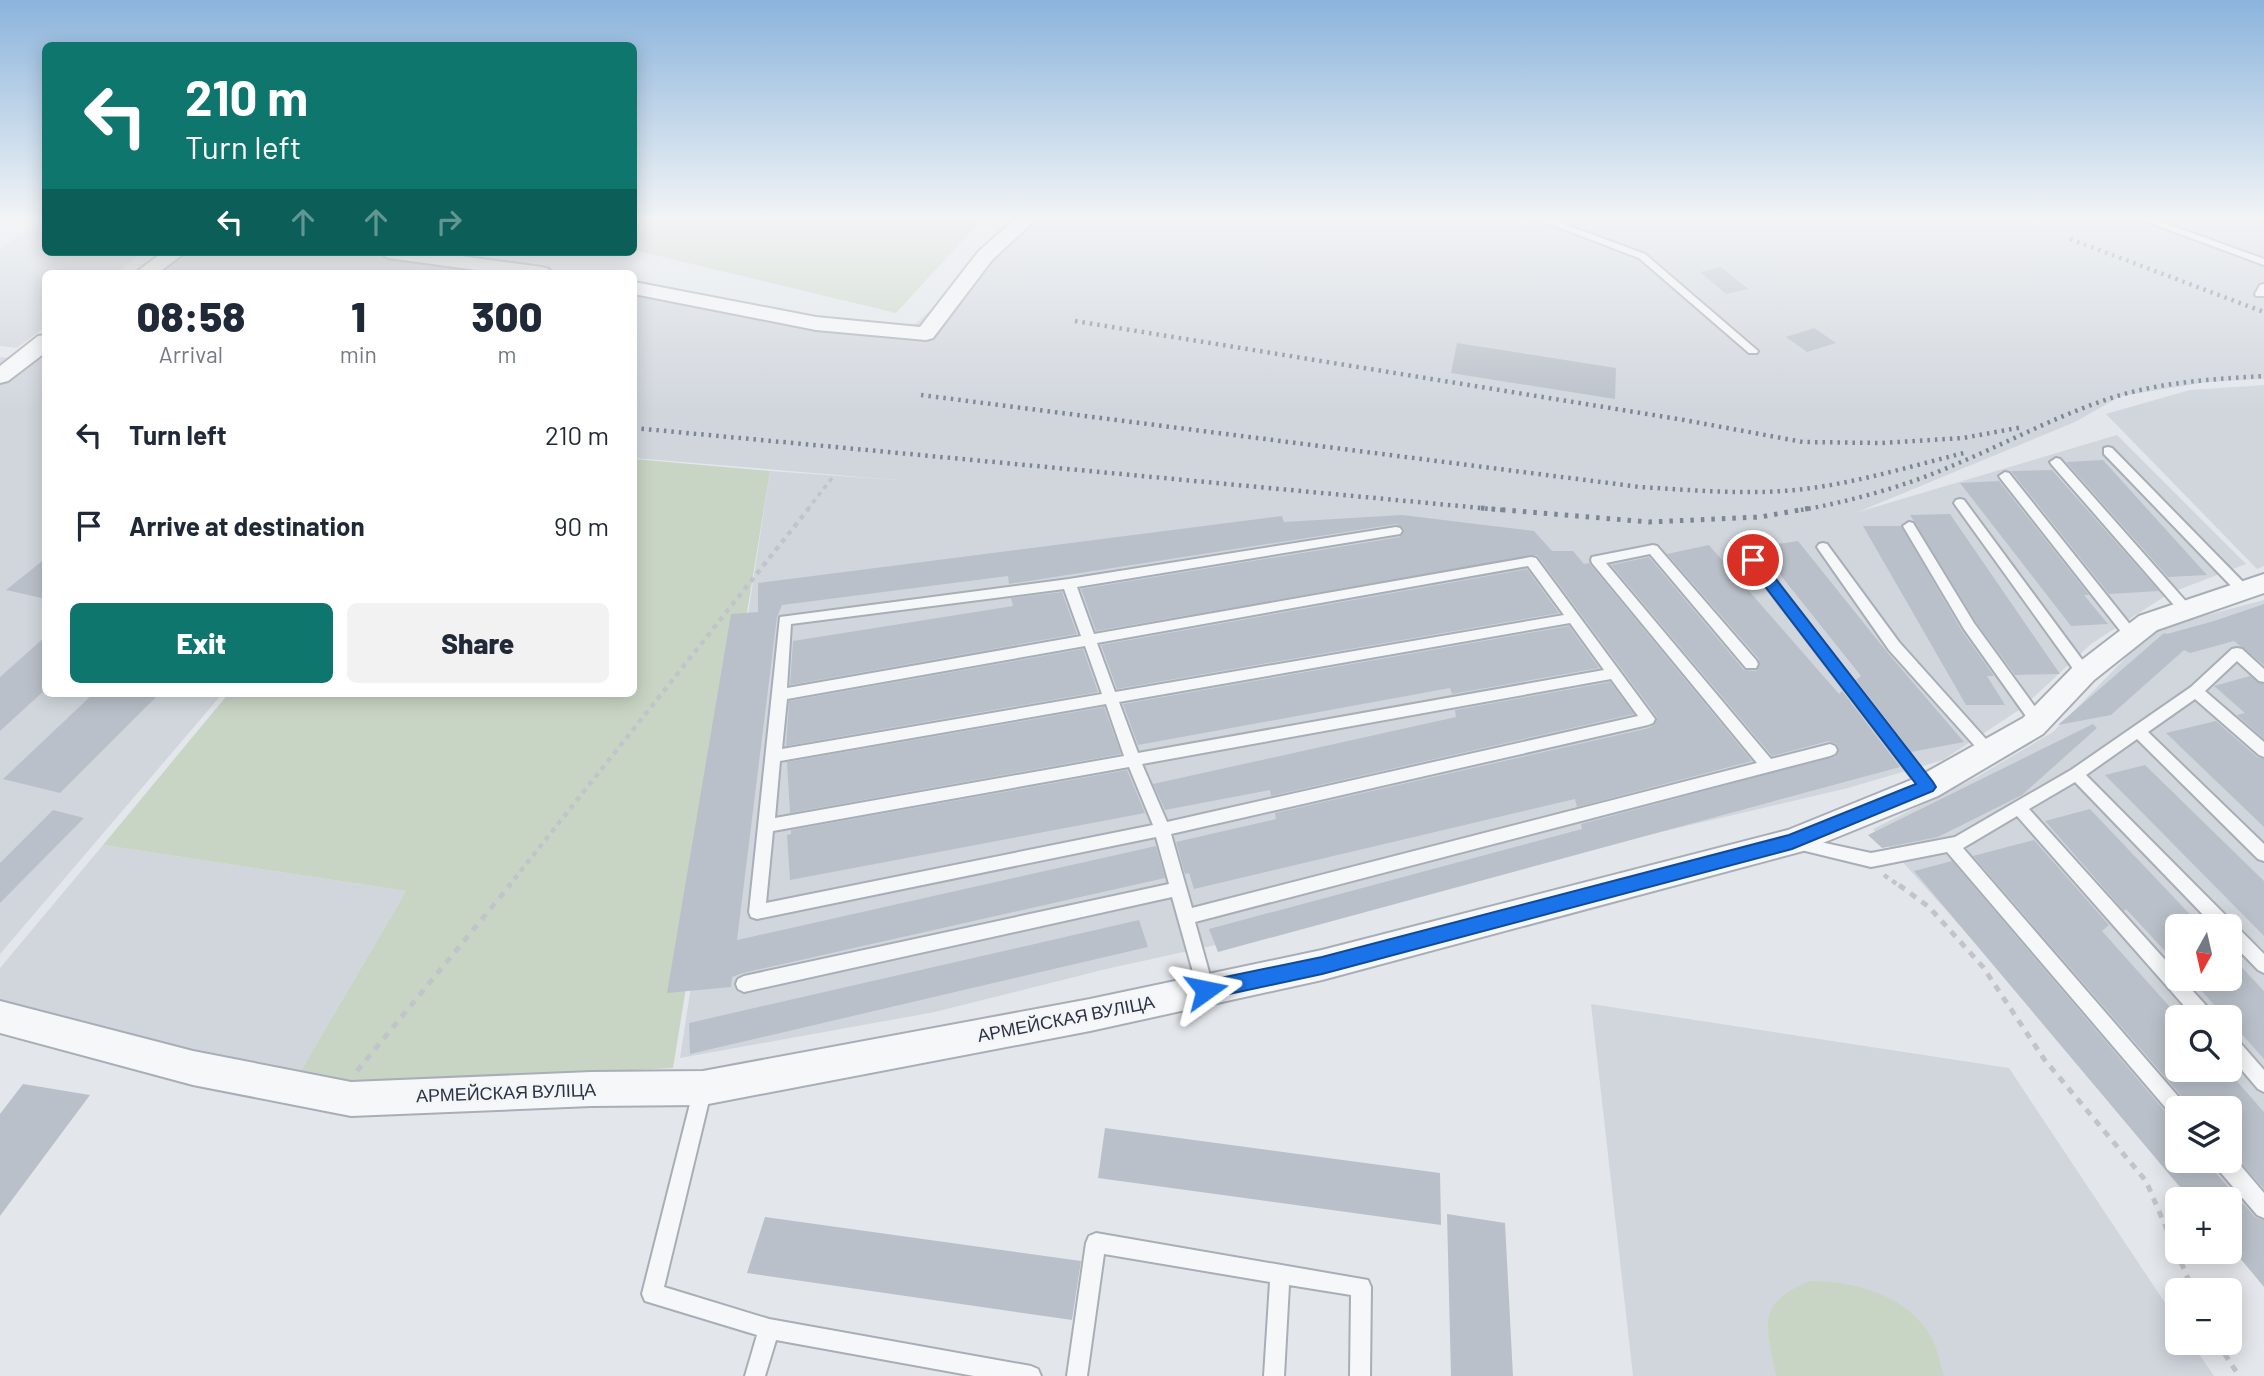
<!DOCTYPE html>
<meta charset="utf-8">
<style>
:root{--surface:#fff;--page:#f2f2f3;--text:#1f2937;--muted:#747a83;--accent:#0f766e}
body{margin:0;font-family:Barlow,sans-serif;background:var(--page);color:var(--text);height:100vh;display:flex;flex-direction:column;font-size:26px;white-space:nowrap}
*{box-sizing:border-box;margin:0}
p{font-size:23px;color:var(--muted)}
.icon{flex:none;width:38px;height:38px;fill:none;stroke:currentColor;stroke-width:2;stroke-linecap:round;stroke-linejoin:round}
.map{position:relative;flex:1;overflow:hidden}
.sheet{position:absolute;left:42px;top:270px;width:595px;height:427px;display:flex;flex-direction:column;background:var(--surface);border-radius:10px;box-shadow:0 4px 18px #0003}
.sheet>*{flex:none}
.banner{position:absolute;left:42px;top:42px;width:595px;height:214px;border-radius:10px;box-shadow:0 4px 18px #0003;background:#0f766e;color:#fff;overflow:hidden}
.needle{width:46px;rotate:188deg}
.buttons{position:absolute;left:2165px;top:914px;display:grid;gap:14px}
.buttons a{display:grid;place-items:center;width:77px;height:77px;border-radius:10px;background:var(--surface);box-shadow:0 4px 18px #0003;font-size:35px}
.pin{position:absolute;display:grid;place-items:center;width:60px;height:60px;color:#fff;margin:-30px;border:4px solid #fff;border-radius:50%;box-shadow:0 2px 7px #0007}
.me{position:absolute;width:77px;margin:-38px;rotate:78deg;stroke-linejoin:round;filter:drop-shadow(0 0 5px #0008)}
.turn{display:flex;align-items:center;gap:24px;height:147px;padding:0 28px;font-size:32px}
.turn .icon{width:91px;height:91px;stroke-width:2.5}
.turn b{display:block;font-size:49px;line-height:60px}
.lanes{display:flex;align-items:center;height:66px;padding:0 28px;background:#0003;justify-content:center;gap:35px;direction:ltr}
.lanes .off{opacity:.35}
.eta{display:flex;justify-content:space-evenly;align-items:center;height:119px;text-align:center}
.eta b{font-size:42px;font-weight:800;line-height:49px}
.primary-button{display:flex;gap:14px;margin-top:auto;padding:14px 28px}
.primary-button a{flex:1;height:80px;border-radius:10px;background:var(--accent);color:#fff;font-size:28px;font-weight:800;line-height:80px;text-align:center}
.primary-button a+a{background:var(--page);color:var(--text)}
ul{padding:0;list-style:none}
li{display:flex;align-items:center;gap:21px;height:91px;padding:0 28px}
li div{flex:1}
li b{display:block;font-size:26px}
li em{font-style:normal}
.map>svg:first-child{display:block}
.built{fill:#d1d6dd;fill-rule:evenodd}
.green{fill:#c9d5c4}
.building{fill:#bac0c9}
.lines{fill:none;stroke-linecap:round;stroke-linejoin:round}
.lane-casing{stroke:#a8aeb6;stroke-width:4}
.street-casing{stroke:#a8aeb6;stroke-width:4}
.path-far2{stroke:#c1c4ca;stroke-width:3.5;stroke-dasharray:4.5 4.5;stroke-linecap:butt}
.path-far1{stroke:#c1c4ca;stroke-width:4.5;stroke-dasharray:5 5;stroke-linecap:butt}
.path{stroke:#c1c4ca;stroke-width:5;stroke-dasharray:7 7;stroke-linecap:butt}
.lane{fill:#f6f7f9;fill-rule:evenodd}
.street{fill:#f6f7f9;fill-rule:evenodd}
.rail-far1{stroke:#7c8695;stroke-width:4.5;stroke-dasharray:2.5 5;stroke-linecap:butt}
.rail{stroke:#7c8695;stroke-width:5;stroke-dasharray:3.5 7;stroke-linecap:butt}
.route{fill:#1a73e8;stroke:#114b97;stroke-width:2}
.labels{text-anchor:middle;stroke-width:5;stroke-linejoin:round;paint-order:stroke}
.street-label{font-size:18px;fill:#2b3444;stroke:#f3f5f8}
</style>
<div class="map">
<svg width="2264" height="1376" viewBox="0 0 2264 1376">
<rect width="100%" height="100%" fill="#e3e7eb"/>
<path class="built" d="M43 219H45L46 252H144L116 273H46L45 327 17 348 0 346V249Z
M1033 219H2264V379L2208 382 2121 396 2075 422 1858 512 2117 435 2246 564 2170 593 2091 644 2022 708 1943 760 1848 788 1503 869 1339 918 1106 969 935 1012 680 1058 770 471 897 480 634 458V286L823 320 908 330Z
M181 252H414L551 273H151Z
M45 347 46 693H223L0 954V357L27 360Z
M2264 385V566L2257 569 2106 414 2190 390Z
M2264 600V1263L2230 1225V1199H2206L1873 829 1977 777 2053 732 2154 629ZM2177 926H2230V978H2177ZM2177 1017H2230V1069H2177ZM2177 1108H2230V1160H2177Z
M103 845 406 891 296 1079 0 1017V968Z
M1591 1004 2009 1068 2177 1321V1342H2191L2214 1376H1633Z"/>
<path class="green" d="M634 219H982L896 313 634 250Z
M634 459 770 471 673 1068 331 1085 296 1079 406 891 103 845 229 693H634Z
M1810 1281C1852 1280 1907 1295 1930 1335 1937 1347 1940 1362 1944 1376H1776C1767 1326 1754 1304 1810 1281Z"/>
<path class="building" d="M1721 267 1748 289 1726 294 1700 272Z
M1814 328 1836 343 1807 352 1786 337Z
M1457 343 1616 368 1615 399 1451 373Z
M2103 460 2207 575 2168 577 2066 462Z
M2052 470 2159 591 2109 594 2011 471Z
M1999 481 2089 595H2084L2108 624 2071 626 1960 483Z
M1950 514 2060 674 2015 675 1976 622 1910 515Z
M1402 515 1534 531 1552 551H1573L1584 564 1589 563 1752 761 1577 807 1575 799 1194 889 1189 873 1185 874 1176 842 1276 819 1275 813 1649 728 1655 724 1657 717 1537 555 1096 631 1081 589 1400 537 1404 530 1397 524 1009 584 1008 576 782 605 777 617 737 940 1156 846 1165 878 743 973 732 977 731 987 667 993 731 614 758 612V583L1282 516 1284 522Z
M1863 526H1901L1962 631 1994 676H1987L2005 705H1966Z
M1798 541 1887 652 1964 742 1911 752 1856 680 1861 676 1758 547Z
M1709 545 1839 694 1842 691 1900 767 1218 952 1209 929 1582 829 1581 824 1836 756 1839 749 1836 744 1829 741 1772 756 1611 565 1649 557 1744 670 1756 671 1760 665 1758 658 1667 554Z
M46 558V599L6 590Z
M1527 569 1559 613 1117 689 1101 645Z
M1062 592 1077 634 790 685 793 641 1013 606 1011 598Z
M2264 604V665L2234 641 2190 653 2184 650 2111 715 2058 725 2164 633 2167 634 2214 621Z
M1569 626 1599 668 1452 694 1450 688 1138 745 1123 704Z
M46 636V689L0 731V677Z
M1083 649 1098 692 786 746 789 701Z
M2250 676 2264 684V739L2237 715 2245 713 2214 686Z
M1610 682 1634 714 1271 796 1270 790 1165 810 1153 784 1456 717 1455 710Z
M94 693H160L60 793 3 779Z
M1104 707 1121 754 790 813 787 762Z
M2216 721 2257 757 2264 759V827L2166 733Z
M2093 724 2097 728 2022 795 1938 837 1882 848 1868 835Z
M2145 765 2264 881V936L2105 775Z
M1127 770 1145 813 790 880 787 835 791 834V830Z
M2090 809 2201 926H2177V964L2126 909 2124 911 2045 821Z
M53 810 84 818 0 903V863Z
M2034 840 2109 925 2102 931 2177 1015V1069H2226L2264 1112V1189L2230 1151V1108H2188L2185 1100 1973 856Z
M1952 861 2169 1116 2177 1119V1160H2204L2255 1217 2264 1220V1287L2230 1246V1199H2190L1914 871Z
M1139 920 1148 947 690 1054 689 1023Z
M2230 955 2264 991V1059L2230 1021V1017H2225L2190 978H2230Z
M23 1084 90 1095 0 1216V1114Z
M1105 1128 1440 1173 1441 1225 1098 1178Z
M1447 1214 1505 1223 1513 1376H1451Z
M765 1217 1081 1261 1072 1320 747 1273Z"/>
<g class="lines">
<defs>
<path id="lane" d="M1537 219H1550L1645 254 1758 351 1757 353H1749L1639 258Z
M2140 219H2153L2264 259V265Z
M2264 284V296H2256L2255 294 2260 285Z
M2108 447 2112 448 2247 586 2249 589 2247 592H2237L2104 454V448Z
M2056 458 2060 459 2190 606 2192 609 2190 612H2180L2052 465 2050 462Z
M2005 472 2009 473 2136 632 2138 635 2136 638H2126L2001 479 1999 476Z
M1960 499 1964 500 2089 669 2091 673 2089 677H2079L1956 506 1954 503 1956 500Z
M1909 522 1913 523 1974 623 2043 718 2045 722 2043 726H2033L1964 629 1903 526Z
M1396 527 1400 528 1402 531 1400 534 1077 587 1094 634 1531 557 1536 558 1655 719 1653 723 1648 725 1171 834 1192 908 1757 763 1592 563 1591 560 1592 557 1597 556 1653 545 1657 546 1756 660 1758 664 1756 668H1746L1650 554 1606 563 1771 759 1830 744 1835 746 1837 750 1835 754 1830 756 1195 922 1214 990 1212 995 1206 998 1200 995 1198 990 1172 897 744 992 738 989 736 984 738 979 744 976 1169 884 1156 837 757 919 751 917 749 912 780 617 1069 579ZM1528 566 1564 615 1115 692 1097 643ZM1064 589 1081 636 787 688 791 624ZM1570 623 1604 670 1138 753 1119 702ZM1085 646 1102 694 782 749 787 699ZM1611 679 1638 716 1167 822 1142 764ZM1106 704 1124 756 775 818 780 761ZM1129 767 1153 825 766 903 773 831Z
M1823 543 1827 544 1899 642 1993 747 1995 751 1993 755H1983L1889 650 1819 550 1817 547 1819 544Z
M1753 556 1758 557 1932 783 1934 787 1932 791 1927 793 1922 791 1748 563 1747 560 1748 557Z
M2237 648 2242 649 2264 669V682L2259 681 2237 661 2205 691 2264 742V757L2259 755 2195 699 2148 732 2264 844V861L2258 859 2137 739 2086 775 2264 954V973L2258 970 2230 941V926H2214L2075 782 2029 809 2177 973V978H2181L2211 1011 2213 1017H2194L2017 816 1963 848 2183 1102 2186 1108H2177V1117L2171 1114 1947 852 1871 867 1797 849 1792 848 1789 843 1792 838 1797 837 1871 853 1955 837 2071 770 2191 687 2232 649Z
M2230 1036 2236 1038 2264 1070V1092L2258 1089 2230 1056Z
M703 1079 709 1082 712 1088 664 1287 769 1319 1031 1366 1038 1369 1041 1376H974L776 1340 765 1376H745L757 1335 645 1301 642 1294 694 1088 697 1082Z
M2230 1153 2264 1193V1218L2257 1215 2216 1167 2214 1160H2230Z
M1096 1233 1368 1280 1371 1287 1370 1376H1350L1351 1295 1289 1285 1284 1376H1264L1270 1282 1104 1254 1087 1376H1067L1086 1243 1089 1236Z"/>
<path id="street" d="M1015 219H1036L992 260 933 338 926 340 816 330 634 294V282L816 317 920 327 978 252Z
M163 252H186L158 273H135Z
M378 252H431L542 267 549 269 552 273H498L388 258Z
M46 335V352L8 381 0 383V366L38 336Z
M2264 574V593L2157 630 2094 680 2043 734 1938 796 1803 851 1322 980 1090 1031 703 1105 591 1106 351 1116 193 1085 0 1033V1001L193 1051 351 1082 591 1072 703 1071 1090 999 1322 950 1788 830 1916 778 2023 718 2074 666 2139 616Z"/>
</defs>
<use href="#lane" class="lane-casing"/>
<use href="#street" class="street-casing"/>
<path class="path-far2" d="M807 510 832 478"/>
<path class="path-far1" d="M1884 875 1901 887
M508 887 809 508"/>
<path class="path" d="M1899 885 1929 907 1983 967 2044 1059 2146 1181 2193 1290
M357 1071 510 885
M2217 1342 2239 1376"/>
<use href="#lane" class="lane"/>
<use href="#street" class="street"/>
<path class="rail-far1" d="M2070 239 2264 312
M1075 321 1684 420 1803 442 1882 443 1963 438 2023 427
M921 395 1640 487C1692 490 1744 495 1795 490 1854 484 1911 466 1968 452
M634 428 1502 510
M1801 510C1849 502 1909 485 1954 465 2007 443 2056 416 2111 398 2160 382 2213 379 2264 376"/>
<path class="rail" d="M1481 508 1649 522 1760 517 1811 508"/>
</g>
<linearGradient id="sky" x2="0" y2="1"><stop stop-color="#8bb4dc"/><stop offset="0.53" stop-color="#f2f4f6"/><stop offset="1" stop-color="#f2f4f6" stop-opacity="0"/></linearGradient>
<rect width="2264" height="411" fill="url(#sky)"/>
<path class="route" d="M1753 555 1758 556 1933 782 1936 787 1933 791 1792 849 1322 974 1206 999 1199 996 1196 990 1199 984 1206 981 1322 957 1789 835 1916 784 1748 564 1746 560Z"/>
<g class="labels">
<g class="street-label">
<text transform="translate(1066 1019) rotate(-11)" y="6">АРМЕЙСКАЯ ВУЛІЦА</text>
<text transform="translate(506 1093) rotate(-2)" y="6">АРМЕЙСКАЯ ВУЛІЦА</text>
</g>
</g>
</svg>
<div class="buttons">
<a><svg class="needle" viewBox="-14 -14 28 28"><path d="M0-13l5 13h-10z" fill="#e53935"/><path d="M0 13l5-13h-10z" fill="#747a83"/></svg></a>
<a><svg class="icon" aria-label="search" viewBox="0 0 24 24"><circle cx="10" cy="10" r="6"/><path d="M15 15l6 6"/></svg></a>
<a><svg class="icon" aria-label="layers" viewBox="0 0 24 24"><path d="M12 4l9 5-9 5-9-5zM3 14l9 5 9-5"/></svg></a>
<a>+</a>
<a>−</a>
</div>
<div class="pin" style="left:1753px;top:560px;background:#d93025"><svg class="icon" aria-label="arrive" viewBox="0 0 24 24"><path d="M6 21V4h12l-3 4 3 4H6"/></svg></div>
<svg class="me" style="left:1206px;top:990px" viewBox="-20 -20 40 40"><path d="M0-17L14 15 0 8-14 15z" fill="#1a73e8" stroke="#fff" stroke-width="4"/></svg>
<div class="banner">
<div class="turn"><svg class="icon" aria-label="left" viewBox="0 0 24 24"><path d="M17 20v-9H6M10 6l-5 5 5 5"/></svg><div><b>210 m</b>Turn left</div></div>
<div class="lanes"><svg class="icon" aria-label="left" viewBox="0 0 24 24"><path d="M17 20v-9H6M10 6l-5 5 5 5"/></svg><svg class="icon off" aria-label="ahead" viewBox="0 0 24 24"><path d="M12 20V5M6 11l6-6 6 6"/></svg><svg class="icon off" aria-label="ahead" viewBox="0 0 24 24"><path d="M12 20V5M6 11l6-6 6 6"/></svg><svg class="icon off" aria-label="right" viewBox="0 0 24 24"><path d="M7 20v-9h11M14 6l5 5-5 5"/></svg></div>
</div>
<section class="sheet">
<div class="eta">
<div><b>08:58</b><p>Arrival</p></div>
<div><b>1</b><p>min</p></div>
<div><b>300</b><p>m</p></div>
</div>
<ul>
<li><svg class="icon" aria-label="left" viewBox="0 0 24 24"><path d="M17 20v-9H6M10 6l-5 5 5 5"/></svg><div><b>Turn left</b></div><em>210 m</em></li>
<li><svg class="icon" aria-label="arrive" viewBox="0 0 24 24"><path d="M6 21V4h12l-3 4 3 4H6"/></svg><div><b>Arrive at destination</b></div><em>90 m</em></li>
</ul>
<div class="primary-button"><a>Exit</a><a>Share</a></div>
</section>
</div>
